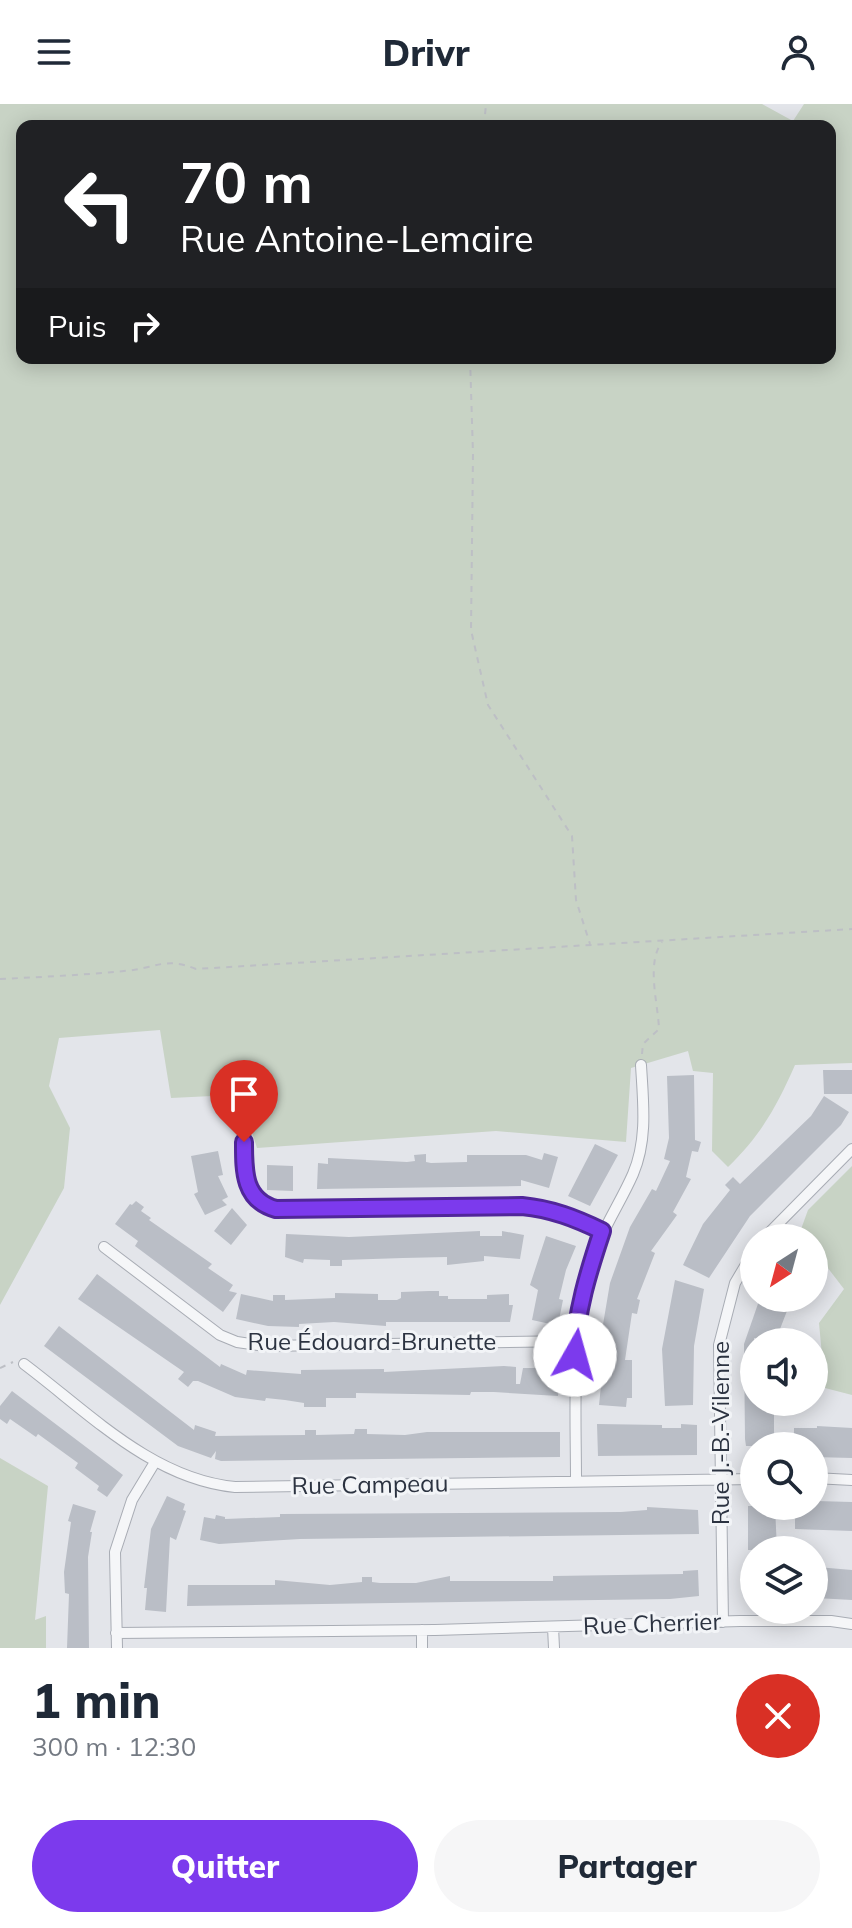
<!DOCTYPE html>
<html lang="fr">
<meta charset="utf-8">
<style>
:root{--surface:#fff;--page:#f6f6f7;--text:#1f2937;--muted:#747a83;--accent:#7c3aed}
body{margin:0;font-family:Mulish,sans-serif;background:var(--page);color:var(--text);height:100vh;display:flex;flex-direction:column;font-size:30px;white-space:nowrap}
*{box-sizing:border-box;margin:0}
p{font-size:26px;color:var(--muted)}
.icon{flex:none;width:44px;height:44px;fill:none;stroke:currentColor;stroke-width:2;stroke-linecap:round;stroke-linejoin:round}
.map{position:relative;height:1544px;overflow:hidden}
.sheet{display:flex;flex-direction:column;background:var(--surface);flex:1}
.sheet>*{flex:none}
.hud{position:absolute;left:16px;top:16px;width:820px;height:244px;border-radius:16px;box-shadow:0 4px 20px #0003;background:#202124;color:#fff;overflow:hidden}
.needle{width:52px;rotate:216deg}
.buttons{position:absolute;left:740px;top:1120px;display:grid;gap:16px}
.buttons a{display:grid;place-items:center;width:88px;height:88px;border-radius:50%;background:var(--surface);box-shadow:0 4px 20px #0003;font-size:40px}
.pin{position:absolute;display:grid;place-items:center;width:68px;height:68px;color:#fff;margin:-82px -34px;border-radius:50% 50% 50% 0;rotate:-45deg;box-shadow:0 0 8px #0007}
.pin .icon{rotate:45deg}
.me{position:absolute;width:88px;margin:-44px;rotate:7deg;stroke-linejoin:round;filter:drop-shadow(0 0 6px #0008)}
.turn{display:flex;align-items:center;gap:28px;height:168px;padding:0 32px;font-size:36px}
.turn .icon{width:104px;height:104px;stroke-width:2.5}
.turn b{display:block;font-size:56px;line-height:68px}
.then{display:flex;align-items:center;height:76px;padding:0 32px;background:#0003;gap:16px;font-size:30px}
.round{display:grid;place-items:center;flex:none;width:84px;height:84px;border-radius:42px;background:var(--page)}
.head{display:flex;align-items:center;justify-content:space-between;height:136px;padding:0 32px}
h1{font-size:48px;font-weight:800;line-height:60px}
.action{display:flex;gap:16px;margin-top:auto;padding:16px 32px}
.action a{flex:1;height:92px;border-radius:48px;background:var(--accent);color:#fff;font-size:32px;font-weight:800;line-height:92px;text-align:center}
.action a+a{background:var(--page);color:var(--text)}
header{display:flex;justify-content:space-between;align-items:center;height:104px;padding:0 32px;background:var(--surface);font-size:36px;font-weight:800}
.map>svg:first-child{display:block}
.green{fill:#c8d3c5;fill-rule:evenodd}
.building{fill:#babec6}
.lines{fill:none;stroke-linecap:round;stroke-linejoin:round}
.minor-casing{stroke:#a8acb4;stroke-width:12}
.path{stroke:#bdbfc5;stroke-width:2;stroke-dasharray:6 6;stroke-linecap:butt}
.minor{stroke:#f5f6f8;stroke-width:10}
.route-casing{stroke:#51269a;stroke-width:20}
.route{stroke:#7c3aed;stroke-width:14}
.labels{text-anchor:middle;stroke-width:6;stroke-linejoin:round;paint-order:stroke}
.street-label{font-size:24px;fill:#2c3341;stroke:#f2f4f7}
</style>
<header><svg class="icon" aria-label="menu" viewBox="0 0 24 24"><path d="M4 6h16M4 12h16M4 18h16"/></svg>Drivr<svg class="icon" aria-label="person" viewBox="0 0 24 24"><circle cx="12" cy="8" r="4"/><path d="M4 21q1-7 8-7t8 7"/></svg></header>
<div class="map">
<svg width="852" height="1544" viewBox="0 0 852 1544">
<rect width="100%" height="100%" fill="#e3e5ea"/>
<path class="green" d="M0 0H762L793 17 804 0H852V959L795 961C777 1002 761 1031 728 1063L712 1047 713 969 693 967 688 947 631 964 626 1038 496 1027 257 1044 242 997 212 992 171 994 160 926 59 934 49 982 70 1024 64 1084 0 1201ZM22 22H830V254H22Z
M852 1062V1291L825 1284 819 1219 844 1185 814 1146V1134H805L800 1128 808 1106Z
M0 1354 48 1382 35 1516 46 1512V1544H0Z"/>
<path class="building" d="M823 966H852V990H824Z
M694 971 695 1036 701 1038 698 1048 692 1047 686 1073 691 1075 673 1108 677 1111 651 1147 655 1149 637 1195 640 1196 637 1210 632 1209 625 1256H632V1294H627L626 1303 599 1301 602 1272 600 1262H596L610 1179 630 1123 652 1085 656 1087 670 1057 664 1055 669 1034 667 972Z
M824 992 849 1008 841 1021 750 1112 709 1174 683 1161 703 1120 730 1086 725 1081 733 1073 740 1080 811 1012Z
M595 1040 618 1051 590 1102 568 1092Z
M218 1047 223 1071 218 1072 228 1093 222 1096 227 1101 205 1111 194 1090 198 1088 191 1052Z
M544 1049 558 1053 549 1084 521 1076V1082L317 1085 318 1059 328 1060V1054L407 1058 415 1057 414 1051 426 1050V1058L431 1059 467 1058V1051H526L542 1056Z
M267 1061 293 1062V1087L267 1086Z
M136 1097 144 1103 141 1107 151 1114 149 1116 212 1160 208 1164 233 1181 229 1187 237 1189 223 1208 135 1142 138 1137 115 1120 130 1100 132 1101Z
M232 1104 247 1121 231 1141 214 1127Z
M480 1127V1132H502V1127L524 1131 520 1155 484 1152V1157L447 1161V1153L403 1154 342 1156V1162H330V1156L304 1155 303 1159 285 1153 286 1130 349 1133Z
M546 1132 576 1142 566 1166 559 1195 563 1196 559 1216 556 1215 555 1221 532 1216 538 1186 530 1181Z
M97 1170 220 1263 221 1260 246 1271 247 1266 301 1270V1266L384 1265V1268L504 1262 516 1263V1280H520L523 1264H560L558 1292 494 1288H471L470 1291 356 1289V1294H326V1303H304V1299L285 1296 266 1294 265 1297 235 1293 198 1277H193L188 1283 178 1275 184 1268 78 1195Z
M675 1176 704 1185 694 1242 693 1301 665 1302 662 1245Z
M429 1187H439V1192H448V1195H487V1191L509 1190V1201H513L510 1218H386V1222L334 1218 299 1220V1223L268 1222 236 1215 241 1190 273 1197V1191H285V1196L335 1194V1189L378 1190V1196H397L401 1194V1188Z
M760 1194H792L775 1238 754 1234V1300L774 1299V1342H746L745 1335 744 1240Z
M59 1222 194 1326 195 1321 216 1328 215 1332 305 1331V1326H316V1331L354 1330 355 1325H367V1330L405 1331 427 1328H560V1353L221 1357 215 1355 216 1347 211 1354 178 1342 44 1242Z
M12 1287 123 1371 107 1393 97 1386 99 1382 75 1364 78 1359 38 1330 36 1333 10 1315 7 1320 0 1315V1302Z
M597 1320 662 1321V1324H681V1320L697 1321V1351L598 1352Z
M817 1322 852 1324V1354L814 1353 815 1342H794V1324H817Z
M167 1392 185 1400 183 1406 186 1407 176 1436 170 1433 166 1508 145 1506 147 1484H144L151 1425Z
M816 1397 852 1398V1427L795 1425V1402H815Z
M73 1400 96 1407 90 1428H92L88 1453 89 1544H67L69 1490 65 1489 64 1468 71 1418 68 1417Z
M748 1402H775L777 1446H748Z
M647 1403 698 1406 699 1430 300 1435 219 1440 200 1436 204 1413 215 1415 216 1411 225 1413V1415L280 1413V1410L621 1408 647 1406Z
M817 1463 852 1466V1496L816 1494Z
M698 1466 699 1492 670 1495 187 1502 188 1481H275V1476L330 1481 362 1478V1473H372V1478L380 1479H416L450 1472V1477H553V1472L683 1470V1467Z"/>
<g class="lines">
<defs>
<path id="minor" d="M242 997 247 1082 268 1103 284 1105 522 1102 571 1112 602 1127
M764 1134 852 1045
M104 1143 220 1231 237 1238 265 1242 575 1237
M24 1260C88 1308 152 1375 235 1383L754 1375
M814 1374 852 1376
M576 1377C576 1305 571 1234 590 1164 599 1129 619 1102 633 1070 648 1035 643 997 641 961
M723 1518 719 1241 735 1179 754 1147
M553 1523 554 1544
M422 1526V1544
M116 1529 435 1526 740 1517H831L852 1520
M117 1544 115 1448 132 1396 155 1358"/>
</defs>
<use href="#minor" class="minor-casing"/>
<path class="path" d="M484 22 486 0
M470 254 473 350 471 526 488 601 572 732 576 796 590 840
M0 875C41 873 83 871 124 867 154 865 165 852 196 865L852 825
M642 950 643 940 659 925C658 899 646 859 662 838
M0 1264 13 1258"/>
<use href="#minor" class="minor"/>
</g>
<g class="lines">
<defs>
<path id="route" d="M244 1038C244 1066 243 1096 276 1105L522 1102C552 1105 575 1114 602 1127 589 1166 575 1210 575 1251"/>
</defs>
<use href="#route" class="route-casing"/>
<use href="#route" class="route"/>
</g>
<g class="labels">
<g class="street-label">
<text x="372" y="1246">Rue Édouard-Brunette</text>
<text transform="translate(721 1329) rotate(-90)" y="8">Rue J.-B.-Vilenne</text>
<text transform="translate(370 1381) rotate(-1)" y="8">Rue Campeau</text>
<text transform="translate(652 1520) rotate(-2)" y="8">Rue Cherrier</text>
</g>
</g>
</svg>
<div class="buttons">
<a><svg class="needle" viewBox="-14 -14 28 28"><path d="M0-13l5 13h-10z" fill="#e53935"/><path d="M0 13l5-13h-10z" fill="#747a83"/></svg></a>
<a><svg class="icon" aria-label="sound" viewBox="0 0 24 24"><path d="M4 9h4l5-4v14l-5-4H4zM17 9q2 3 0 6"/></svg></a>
<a><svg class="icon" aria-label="search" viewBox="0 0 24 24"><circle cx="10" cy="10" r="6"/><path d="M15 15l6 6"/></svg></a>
<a><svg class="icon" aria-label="layers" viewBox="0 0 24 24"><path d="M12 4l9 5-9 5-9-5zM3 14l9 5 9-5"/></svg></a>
</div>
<div class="pin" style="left:244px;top:1038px;background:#d93025"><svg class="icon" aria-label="arrive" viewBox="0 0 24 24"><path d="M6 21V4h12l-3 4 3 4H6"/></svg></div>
<svg class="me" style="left:575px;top:1251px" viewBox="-20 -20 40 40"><circle r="19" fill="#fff"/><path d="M0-13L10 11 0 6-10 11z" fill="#7c3aed"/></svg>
<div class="hud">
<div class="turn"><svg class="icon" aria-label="left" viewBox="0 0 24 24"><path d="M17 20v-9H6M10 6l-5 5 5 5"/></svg><div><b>70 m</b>Rue Antoine-Lemaire</div></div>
<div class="then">Puis<svg class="icon" aria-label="right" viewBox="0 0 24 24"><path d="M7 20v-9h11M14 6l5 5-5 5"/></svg></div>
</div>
</div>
<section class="sheet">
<div class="head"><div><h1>1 min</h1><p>300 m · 12:30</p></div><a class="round" style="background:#d93025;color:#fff"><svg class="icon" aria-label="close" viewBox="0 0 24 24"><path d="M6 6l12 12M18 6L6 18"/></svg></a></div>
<div class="action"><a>Quitter</a><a>Partager</a></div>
</section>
